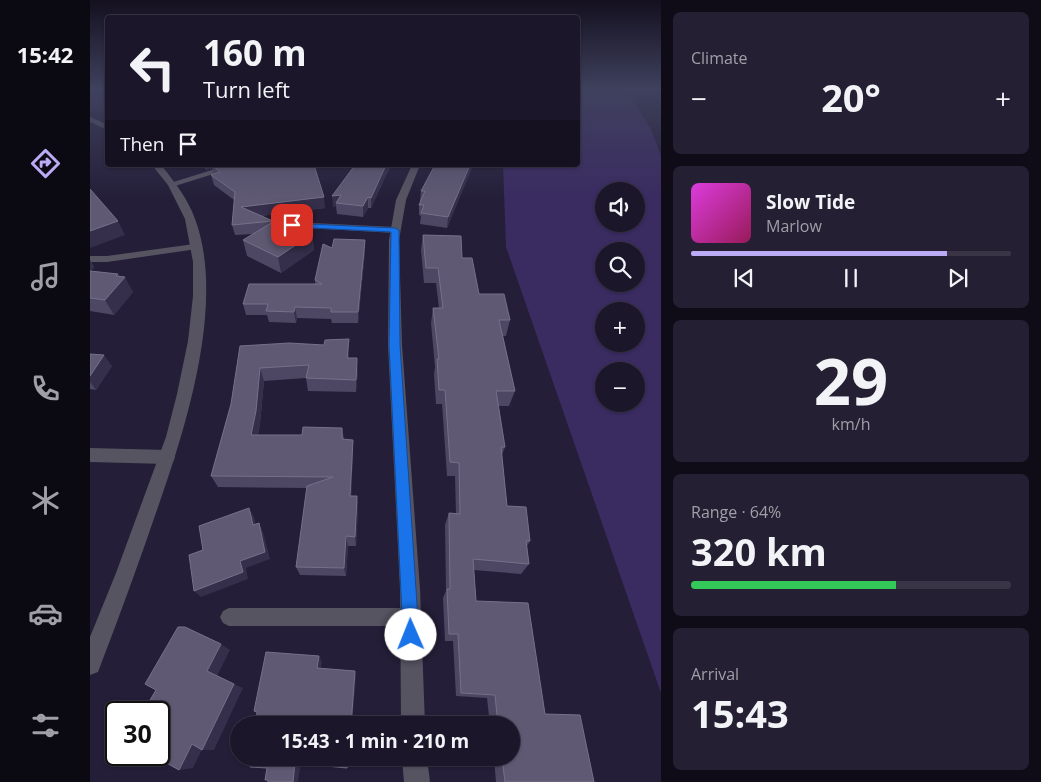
<!DOCTYPE html>
<html lang="en">
<head>
<meta charset="utf-8">
<style>
  body { margin:0; font-family:"Open Sans",sans-serif; background:#241f32; color:#f1f3f6; height:100vh; display:flex; flex-direction:column; font-size:19px; white-space:nowrap }
  * { box-sizing:border-box; margin:0 }
  p { font-size:16px; color:#a09fa8 }
  .icon { flex:none; width:28px; height:28px; fill:none; stroke:currentColor; stroke-width:2; stroke-linecap:round; stroke-linejoin:round }
  .map { position:relative; flex:1; overflow:hidden }
  .sheet { display:flex; flex-direction:column; gap:12px; padding:12px; background:#0f0c17; width:380px }
  .sheet>* { flex:none }
  .hud { position:absolute; left:15px; top:15px; width:475px; height:152px; border-radius:5px; box-shadow:0 1px 4px #0004,0 0 0 1px #393547; background:#1b162a; color:#f1f3f6; overflow:hidden }
  .buttons { position:absolute; left:505px; top:182px; display:grid; gap:10px }
  .buttons a { display:grid; place-items:center; width:50px; height:50px; border-radius:50%; background:#1b162a; box-shadow:0 1px 4px #0004,0 0 0 1px #393547; font-size:25px }
  .speed { position:absolute; left:15px; top:701px; display:flex; gap:10px; font-size:25px; font-weight:700; text-align:center }
  .speed>* { display:grid; place-content:center; width:65px; height:65px; border-radius:50%; background:#1b162a; box-shadow:0 1px 4px #0004,0 0 0 1px #393547; line-height:1 }
  .speed .limit { border:2px solid #111; border-radius:8px; background:#fff; color:#111 }
  .pin { position:absolute; display:grid; place-items:center; width:42px; height:42px; color:#fff; margin:-21px; border-radius:10px; box-shadow:0 2px 8px #0006 }
  .me { position:absolute; width:55px; margin:-28px; rotate:359deg; stroke-linejoin:round; filter:drop-shadow(0 0 4px #0008) }
  .turn { display:flex; align-items:center; gap:18px; height:105px; padding:0 15px; font-size:22px }
  .turn .icon { width:65px; height:65px; stroke-width:2.5 }
  .turn b { display:block; font-size:35px; line-height:42px }
  .then { display:flex; align-items:center; height:48px; padding:0 15px; background:#0003; gap:10px; font-size:19px }
  .big { font-size:38px; font-weight:700; line-height:1.1 }
  .sheet .widget { flex:1; display:flex; flex-direction:column; justify-content:center; gap:8px; min-width:0; padding:0 18px; border-radius:8px; background:#241f32 }
  .sheet .dial { align-items:center; gap:0 }
  .dial b { font-size:65px; line-height:1 }
  .song { display:flex; align-items:center; gap:15px }
  .cover { width:60px; height:60px; border-radius:8px; background:linear-gradient(135deg,hsl(300 70% 55%),hsl(330 70% 35%)) }
  .played { height:5px; border-radius:2px; background:linear-gradient(90deg,#bbaaf6 80%,#393547 80%) }
  .keys { display:flex; justify-content:space-around; direction:ltr }
  .heat { display:flex; justify-content:space-between; align-items:center; font-size:28px; direction:ltr }
  .charge { height:8px; border-radius:4px; background:linear-gradient(90deg,#34c759 64%,#393547 0) }
  .trip { position:absolute; left:140px; top:716px; width:290px; height:50px; border-radius:25px; background:#1b162a; box-shadow:0 1px 4px #0004,0 0 0 1px #393547; font-weight:700; line-height:50px; text-align:center }
  main { display:flex; flex:1; min-height:0 }
  .tabs { display:flex; flex-direction:column; width:90px; justify-content:space-around; align-items:center; background:#0b0911; color:#a09fa8 }
  .tabs .icon { width:35px; height:35px }
  .tabs .on { color:#bbaaf6 }
  .tabs b { font-size:22px; color:#f1f3f6 }
  .map>svg:first-child { display:block }
  .built { fill:#2e2647 }
  .green { fill:#3a2b61; fill-rule:evenodd }
  .lines { fill:none; stroke-linecap:round; stroke-linejoin:round }
  .service { fill:#575462; fill-rule:evenodd }
  .minor { fill:#575462; fill-rule:evenodd }
  .tertiary { fill:#575462; fill-rule:evenodd }
  .wall { fill:#4d4763 }
  .shaded-wall { fill:#352f4b }
  .building { fill:#5f5973; stroke:#767189 }
  .route { fill:#1a73e8; stroke:#114b97 }
</style>
</head>
<body>
<main>
<nav class="tabs">
<b>15:42</b>
<svg class="icon on" aria-label="directions" viewBox="0 0 24 24"><path d="M12 3l9 9-9 9-9-9zM9 14v-3h6M13 9l2 2-2 2"/></svg>
<svg class="icon" aria-label="music" viewBox="0 0 24 24"><path d="M9 18V5l10-2v13"/><circle cx="6" cy="18" r="3"/><circle cx="16" cy="16" r="3"/></svg>
<svg class="icon" aria-label="phone" viewBox="0 0 24 24"><path d="M5 4h4l2 5-3 2q2 4 5 5l2-3 5 2v4C11 20 4 13 5 4z"/></svg>
<svg class="icon" aria-label="climate" viewBox="0 0 24 24"><path d="M12 3v18M4 7l16 10M4 17L20 7"/></svg>
<svg class="icon" aria-label="car" viewBox="0 0 24 24"><path d="M5 17H2v-5l4-1 3-4h7l3 4 3 1v5h-3M9 17h6M6 11h13"/><circle cx="7" cy="17" r="2"/><circle cx="17" cy="17" r="2"/></svg>
<svg class="icon" aria-label="filters" viewBox="0 0 24 24"><path d="M4 7h16M4 17h16"/><circle cx="9" cy="7" r="2"/><circle cx="15" cy="17" r="2"/></svg>
</nav>
<div class="map">
<svg width="571" height="782" viewBox="0 0 571 782">
  <rect width="100%" height="100%" fill="#241e38"/>
  <path class="built" d="M0 90H17V114L0 107Z"/>
  <path class="green" d="M488 90H536L561 129 571 156V693L416 247 413 165H488ZM514 191H546V224H514ZM514 251H546V284H514ZM514 311H546V344H514ZM514 371H546V404H514Z"/>
  <g class="lines">
    <path class="service" d="M201 222 305 227 309 230 305 233 198 227 197 225Z
      M104 244 107 245V249L17 262H0V256H17Z
      M139 608H321L327 611 330 617 327 623 321 626H139L133 623 130 617 133 611Z"/>
    <path class="minor" d="M138 165H152L85 186 82 187 77 184Z
      M322 165H330L316 200 309 240 312 345 330 589 335 725H311L310 589 298 345 299 240 306 200Z
      M0 448 77 450 83 452 85 457 83 462 77 464 0 462Z
      M312 758H337L340 782H314Z"/>
    <path class="tertiary" d="M0 117 18 125V130L0 122Z
      M62 165H71C84 181 98 199 105 219 136 302 96 427 68 507 50 560 31 612 11 664L8 672 0 675V637L26 573 76 437 87 394 98 341 103 296V262L95 219 78 185Z"/>
  </g>
  <path class="wall" d="M111 165H233L225 168 235 208 171 216 183 221V222L222 234 224 250 191 273 157 256 153 240 164 234 145 235 142 225 144 200 124 185 121 175 124 174 122 168 117 170Z
    M265 165H302L297 173 281 208H278L273 217 247 214 246 206 243 207Z
    M383 165 357 228 330 224 331 216 329 215V205L331 201H330L331 191Z
    M333 235 372 258 389 294 420 320 416 336H413L425 391 419 406H408L415 447 412 455 417 506 440 541 437 546 439 564 431 574 384 570 386 601 455 714 504 782H383H406L404 758H421V725H400L397 698 366 696 363 641H355L353 598 356 591 355 525 359 513H366L365 476H357L352 404H346L344 374 345 367 341 323 343 308H349L346 283H334L331 250Z
    M275 240V251L268 323H242L241 319 207 318 206 323 179 322 177 315H156L153 304 225 284V280L242 248Z
    M0 260 4 267 1 271 28 274 43 292 24 315 0 311Z
    M150 346 259 352V358L268 371 266 392 218 391 216 378 174 381 170 424 168 435H212L252 428 254 439 263 451 261 496H267L268 507 266 546H258L256 576 210 575 206 567 217 488 128 487 121 476 141 404Z
    M0 354 22 366 6 390 0 389Z"/>
  <path class="shaded-wall" d="M116 165H132H122V168L117 170Z
    M222 165H233L223 169Z
    M296 165H302L297 173 281 208V198Z
    M380 165H383L357 228 358 217Z
    M251 195 246 203V206L243 207 242 196Z
    M234 197 235 208 154 218 151 207Z
    M278 197V208L273 217V206Z
    M28 221 35 235 0 248V231Z
    M222 234 224 250 191 273 188 257Z
    M275 240V251L268 323V312Z
    M0 260 4 267 0 273Z
    M28 274 32 281 35 277 43 292 24 315 15 300 26 276Z
    M205 307 207 318 206 323 204 312Z
    M259 339V352L258 371 257 358Z
    M14 355 22 366 6 390 0 382V376Z
    M267 358 268 371 266 392V380Z
    M170 368 174 381 170 424 165 447 161 435Z
    M263 440V451L261 507 260 496Z
    M267 496 268 507 266 546 265 537Z
    M159 508 164 517 168 533 163 525Z
    M169 523 173 532 180 559 156 568 158 579 111 597 104 591 150 561Z
    M256 536 258 546 256 576 254 568Z
    M131 644 140 650 127 676 117 671Z
    M229 656 232 662 230 673 227 668Z
    M265 671 266 676 262 725H261Z
    M144 684 153 688 124 750H112Z
    M102 744 114 745 103 768 89 770Z
    M258 758H260L259 767 257 768Z
    M211 762 208 782H203L205 763Z"/>
  <path class="building" d="M122 165H224L234 197 151 207 183 221 142 225 145 192 121 175 130 172Z
    M265 165H296L281 198 278 197 273 206 246 203 251 195 242 196Z
    M345 165H380L358 217 331 213 334 205H329L335 191H331Z
    M0 189 28 221 0 231Z
    M188 219 222 234 188 257 153 240Z
    M333 235 371 236 372 258H382L389 294H414L420 320H409L425 391H406L415 447H411L417 506 436 507 440 541H436L439 564 383 559 386 601 438 603 455 714 490 715 504 782H415L412 758H421V725H408L405 695 371 693 368 634H359L357 589H360L359 513 370 514 369 463 360 462 355 390H349L347 359H349L343 308H353L348 268H336Z
    M244 239 275 240 268 312H241V308L205 307 204 312 176 311 178 304H153L159 284H232L225 280 233 244 242 248Z
    M0 271 28 274 26 276 35 277 15 300 0 298Z
    M259 339 257 358H267L266 380 216 378 219 365 170 368 166 411 161 435H212L213 427 252 428V439L263 440 260 496H267L265 537 256 536 254 568 206 567 217 486 243 477 121 476 141 404 150 346 199 343 234 345 235 340Z
    M0 354 14 355 0 376Z
    M159 508 163 525 169 523 175 552 150 561 153 572 104 591 99 555 113 550 109 526Z
    M88 627H95L131 644 117 671 144 684 112 750 102 744 89 770 62 755H69V712H53L66 690 55 684Z
    M176 652 229 656 227 668 265 671 261 725H166L167 712 164 711Z
    M162 758H258L257 768 205 763 203 782H178V780H175L177 768 160 767Z"/>
  <linearGradient id="sky" x2="0" y2="1"><stop stop-color="#14101f"/><stop offset="0.45" stop-color="#3f415e"/><stop offset="1" stop-color="#3f415e" stop-opacity="0"/></linearGradient>
  <rect width="571" height="199" fill="url(#sky)"/>
  <path class="route" d="M199 223 305 228 309 230 310 345 329 635 327 641 321 643 315 641 313 635 299 345 301 232 202 227H199Z"/>
</svg>
<div class="buttons">
<a><svg class="icon" aria-label="sound" viewBox="0 0 24 24"><path d="M4 9h4l5-4v14l-5-4H4zM17 9q2 3 0 6"/></svg></a>
<a><svg class="icon" aria-label="search" viewBox="0 0 24 24"><circle cx="10" cy="10" r="6"/><path d="M15 15l6 6"/></svg></a>
<a>+</a>
<a>−</a>
</div>
<div class="speed"><div class="limit">30</div></div>
<div class="pin" style="left:202px;top:225px;background:#d93025"><svg class="icon" aria-label="arrive" viewBox="0 0 24 24"><path d="M6 21V4h12l-3 4 3 4H6"/></svg></div>
<svg class="me" style="left:321px;top:635px" viewBox="-20 -20 40 40"><circle r="19" fill="#fff"/><path d="M0-13L10 11 0 6-10 11z" fill="#1a73e8"/></svg>
<div class="trip">15:43 · 1 min · 210 m</div>
<div class="hud">
<div class="turn"><svg class="icon" aria-label="left" viewBox="0 0 24 24"><path d="M17 20v-9H6M10 6l-5 5 5 5"/></svg><div><b>160 m</b>Turn left</div></div>
<div class="then">Then<svg class="icon" aria-label="arrive" viewBox="0 0 24 24"><path d="M6 21V4h12l-3 4 3 4H6"/></svg></div>
</div>
</div>
<section class="sheet">
<div class="widget"><p>Climate</p>
<div class="heat"><a>−</a><b class="big">20°</b><a>+</a></div>
</div>
<div class="widget">
<div class="song"><i class="cover"></i><div><b>Slow Tide</b><p>Marlow</p></div></div>
<div class="played"></div>
<div class="keys"><svg class="icon" aria-label="previous" viewBox="0 0 24 24"><path d="M18 5L8 12l10 7zM5 5v14"/></svg><svg class="icon" aria-label="pause" viewBox="0 0 24 24"><path d="M8 5v14M16 5v14"/></svg><svg class="icon" aria-label="next" viewBox="0 0 24 24"><path d="M6 5l10 7-10 7zM19 5v14"/></svg></div>
</div>
<div class="widget dial"><b>29</b><p>km/h</p></div>
<div class="widget"><p>Range · 64%</p><b class="big">320 km</b><div class="charge"></div></div>
<div class="widget"><p>Arrival</p><b class="big">15:43</b></div>
</section>
</main>
</body>
</html>
